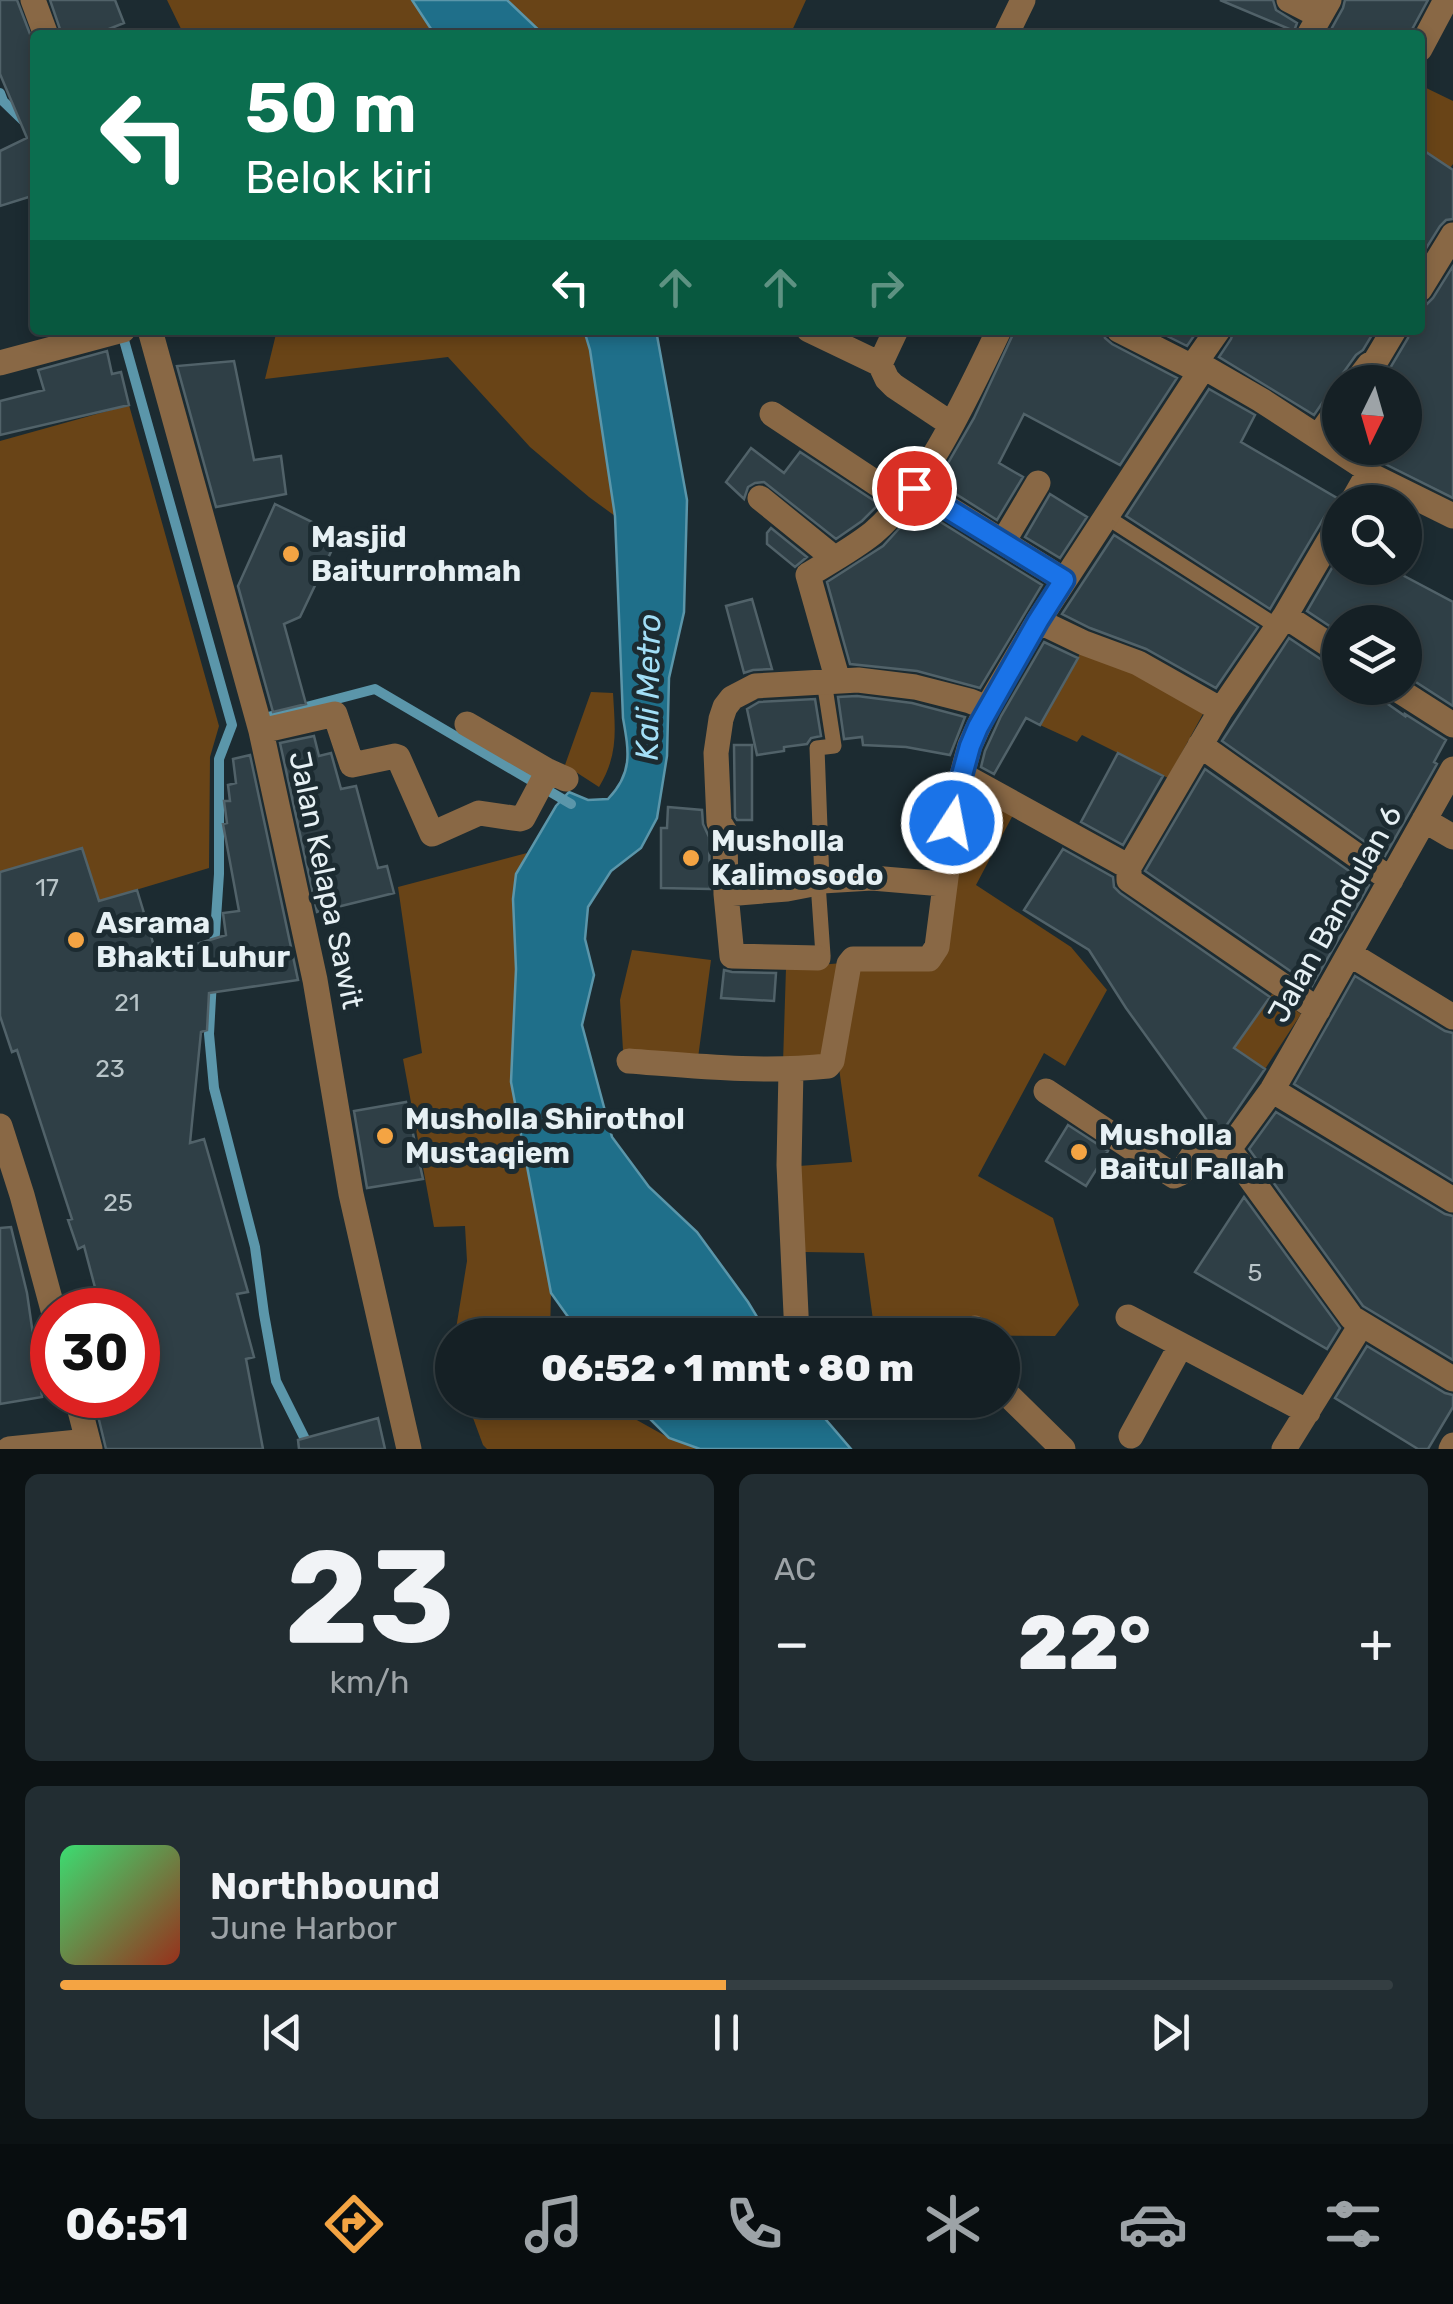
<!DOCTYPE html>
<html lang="id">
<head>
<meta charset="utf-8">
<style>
  body { margin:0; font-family:Rubik,sans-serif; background:#222d32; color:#f1f3f6; height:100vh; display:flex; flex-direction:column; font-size:38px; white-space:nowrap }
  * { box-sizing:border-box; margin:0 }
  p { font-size:32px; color:#9da3a7 }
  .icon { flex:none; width:55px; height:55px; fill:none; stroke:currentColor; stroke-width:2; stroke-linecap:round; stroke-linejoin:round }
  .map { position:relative; height:1449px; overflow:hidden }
  .sheet { display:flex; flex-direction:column; gap:25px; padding:25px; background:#0c1214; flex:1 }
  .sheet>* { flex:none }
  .hud { position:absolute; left:30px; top:30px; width:1395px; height:305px; border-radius:10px; box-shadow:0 5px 15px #0003,0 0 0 2px #343e42; background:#0b6e4f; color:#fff; overflow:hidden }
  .needle { width:65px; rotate:185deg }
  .controls { position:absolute; left:1322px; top:365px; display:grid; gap:20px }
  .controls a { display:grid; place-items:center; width:100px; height:100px; border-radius:50%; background:#152025; box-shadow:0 5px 15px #0003,0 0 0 2px #343e42; font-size:50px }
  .speed { position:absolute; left:30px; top:1288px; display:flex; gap:20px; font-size:50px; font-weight:700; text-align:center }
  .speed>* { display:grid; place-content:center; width:130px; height:130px; border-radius:50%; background:#152025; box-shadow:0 5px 15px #0003,0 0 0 2px #343e42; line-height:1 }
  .speed .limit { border:15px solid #d22; background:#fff; color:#111 }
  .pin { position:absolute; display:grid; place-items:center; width:85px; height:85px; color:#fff; margin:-42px; border:5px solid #fff; border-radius:50%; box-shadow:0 2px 10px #0007 }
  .me { position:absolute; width:110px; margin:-55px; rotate:11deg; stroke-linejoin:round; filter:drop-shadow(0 0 8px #0008) }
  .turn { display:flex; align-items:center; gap:35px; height:210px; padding:0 50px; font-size:45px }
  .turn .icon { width:130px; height:130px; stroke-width:2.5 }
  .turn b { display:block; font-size:70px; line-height:85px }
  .lanes { display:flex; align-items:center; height:95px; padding:0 50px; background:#0003; justify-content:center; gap:50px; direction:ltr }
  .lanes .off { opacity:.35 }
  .big { font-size:75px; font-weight:800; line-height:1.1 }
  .sheet .widget { flex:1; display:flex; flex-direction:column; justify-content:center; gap:15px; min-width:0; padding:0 35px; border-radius:15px; background:#222d32 }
  .sheet .dial { align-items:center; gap:0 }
  .dial b { font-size:130px; line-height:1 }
  .song { display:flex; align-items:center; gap:30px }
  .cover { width:120px; height:120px; border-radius:15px; background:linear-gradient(135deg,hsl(140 70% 55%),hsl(10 70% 35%)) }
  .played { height:10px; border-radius:5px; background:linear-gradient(90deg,#f4a443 50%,#343e42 50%) }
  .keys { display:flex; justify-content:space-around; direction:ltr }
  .heat { display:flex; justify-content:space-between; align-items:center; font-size:55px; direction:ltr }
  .sheet .tiles { flex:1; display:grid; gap:25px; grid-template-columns:1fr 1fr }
  .widget:last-child { grid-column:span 2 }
  .trip { position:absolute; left:435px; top:1318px; width:585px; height:100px; border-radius:50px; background:#152025; box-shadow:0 5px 15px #0003,0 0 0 2px #343e42; font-weight:800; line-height:100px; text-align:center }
  .menu { display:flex; height:160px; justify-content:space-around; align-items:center; background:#080d0f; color:#9da3a7 }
  .menu .icon { width:70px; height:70px }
  .menu .current { color:#f4a443 }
  .menu b { font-size:45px; color:#f1f3f6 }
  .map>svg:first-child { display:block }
  .green { fill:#694417 }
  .water { fill:#1f6f8a; stroke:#5b96aa; stroke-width:2.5 }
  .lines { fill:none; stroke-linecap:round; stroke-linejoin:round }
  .stream { stroke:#5b96aa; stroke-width:10 }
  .building { fill:#2f3f46; stroke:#516269; stroke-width:2.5 }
  .lane { stroke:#896845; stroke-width:15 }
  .street { stroke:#896845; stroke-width:25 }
  .route-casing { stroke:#114b97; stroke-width:25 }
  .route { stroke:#1a73e8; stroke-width:18 }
  .poi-dot { fill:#f4a443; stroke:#1c2b31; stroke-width:4 }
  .labels { text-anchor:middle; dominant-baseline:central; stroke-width:10; stroke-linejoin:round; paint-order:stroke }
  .number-label { font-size:25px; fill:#b8c4c8 }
  .poi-label { font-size:30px; font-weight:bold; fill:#e6f0f4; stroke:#1c2b31; text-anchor:start }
  .street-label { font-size:30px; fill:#e6f0f4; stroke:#1c2b31 }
  .water-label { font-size:32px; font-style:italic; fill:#a2def6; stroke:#1c2b31 }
</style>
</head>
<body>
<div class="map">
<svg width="1453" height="1449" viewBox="0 0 1453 1449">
  <rect width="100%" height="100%" fill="#1c2b31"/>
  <path class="green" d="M167 0H412L435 35H184Z
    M507 0H806L790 35H544Z
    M1420 85 1453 101V164L1450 168 1420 148Z
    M277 330H584L590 350 615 516 589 497 530 447 448 357 265 379Z
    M129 405 219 726 210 757 209 868 99 901 82 848 0 872V441Z
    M1081 652 1120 664 1205 710 1168 778 1082 735 1077 742 1040 725Z
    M591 692 613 693C615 729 619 754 599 787L565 765Z
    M966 786 1014 813 976 885 1071 947 1107 990 1065 1066 1044 1053 978 1176 1053 1218 1079 1305 1055 1336 875 1335 864 1253 804 1252 799 1166 852 1162 839 1068 855 971 934 966Z
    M527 853 516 874 513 899 516 969 511 1082 551 1293 550 1335H455L467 1261 465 1226 434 1227 403 1059 422 1053 398 887Z
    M632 950 711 960 698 1058 623 1050 620 1000Z
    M842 963 826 1056 783 1063 786 968Z
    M1272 994 1301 1014 1265 1069 1215 1035 1252 1022Z
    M473 1400H601L669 1438 700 1449H487L483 1445 469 1407Z"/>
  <path class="water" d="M412 0H507L544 35H435Z
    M584 330H656L687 500 684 612 669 678 667 756 657 818 641 848 611 871 588 907 585 939 594 975 582 1025 612 1137 649 1187 697 1232 748 1302 768 1335H581L551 1293 511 1082 516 969 513 899 516 874 556 806 569 792 588 800 608 799C633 773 629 752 623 718L615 516 590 350Z
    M631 1400H809L851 1449H700L669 1438Z"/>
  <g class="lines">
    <path class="stream" d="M0 93 3 101 35 132
      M122 333 232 725 219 759V874L214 948
      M268 717 375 689 571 804
      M212 980 209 1034 214 1088 255 1247 264 1314 276 1381 310 1449"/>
  </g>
  <path class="building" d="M0 0H17L35 47V195L0 206V151L27 138 0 74Z
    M50 0H115L124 23 94 35H62Z
    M1220 0H1273L1276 10 1297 23 1294 31Z
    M1345 0H1428L1409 35H1328L1343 8Z
    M1420 148 1453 170V219L1446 220 1440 226 1420 258Z
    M1453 266V498L1379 461 1363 448H1405V382H1376L1389 370 1408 338 1410 330H1420V305L1427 304 1433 298Z
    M1015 330H1103L1105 338 1112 344 1177 378 1120 465 1024 414 999 463 1023 477 997 520 937 482 974 418Z
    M1155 330H1198L1187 346Z
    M1234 330H1375L1363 350 1356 355 1343 373 1340 390 1327 396 1314 415 1219 357 1231 339Z
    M107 351 112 374 121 372 129 405 0 435V401L44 390 38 370Z
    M234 361 254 460 281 456 286 494 216 507 177 366Z
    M1209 389 1255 415 1241 442 1337 498V506L1326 514 1270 609 1126 516Z
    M751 448 784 473 800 452 879 504 862 521 836 539 764 482 755 483 748 487 744 499 726 482Z
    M1050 494 1087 517 1060 558 1025 537Z
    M275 504 339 535 300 617 284 624 306 704 273 712 238 586Z
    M918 508 1042 585 980 688 917 671 850 664 827 582 883 546Z
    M771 528 807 557 795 567 767 544V533Z
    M1114 535 1258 627 1216 688 1146 649 1090 628 1062 614Z
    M1340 554V568H1389L1453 602V706L1405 675V622H1340V633L1307 611Z
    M752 599 772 669 753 670 744 673 726 606Z
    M1289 638 1331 666 1340 668V688H1365L1405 716V714L1446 740 1434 762 1437 764 1385 856 1222 741Z
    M1044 642 1078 658 1040 725 1026 718 994 774 981 767 985 751 1001 716Z
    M857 696 912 703 965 717 950 755 906 747 863 745 862 737 844 739 838 697Z
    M815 699 821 736 811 738 807 744 784 747V751L757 755 747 709 759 702Z
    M314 736 319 756 331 753 341 789 356 786 378 868 387 866 394 893 317 912 280 743Z
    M734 745H752V820H737L735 817Z
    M1118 753 1163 776 1123 845 1081 822Z
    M250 755 298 980 209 993 207 1030 201 1032 190 1143 204 1139 248 1292 237 1294 254 1357 246 1359 263 1449H106L93 1395H138V1310H101L84 1246 78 1249 68 1220 72 1219 17 1050 12 1052 0 1016V872L82 848 99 901 137 890 157 956 226 935 223 913 239 911 223 824 227 823 224 801H230L228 785 236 783 233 759Z
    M1205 769 1369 885 1312 986 1145 871Z
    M668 807 702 810 703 824 709 837 710 889 661 888V828H667Z
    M1063 849 1113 877 1114 887 1120 893 1270 997 1234 1048 1265 1069 1224 1129 1209 1123 1126 1008 1089 950 1024 910Z
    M724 970 732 972 776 973 774 1001 721 998Z
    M1355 976 1445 1031 1453 1033V1181L1294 1084Z
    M406 1102 423 1179 367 1188 354 1111Z
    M1276 1112 1445 1214 1453 1216V1360L1363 1306 1249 1149Z
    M1068 1125 1108 1151 1086 1186 1046 1161Z
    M1244 1197 1340 1328 1327 1349 1195 1272Z
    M11 1227 27 1293 42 1397 0 1404V1228Z
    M1367 1346 1445 1393 1453 1395V1407L1428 1449H1418L1335 1398Z
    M378 1418 385 1449H299L298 1440Z"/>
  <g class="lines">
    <path class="lane" d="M1105 516 1278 627
      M822 881 817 748 834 746 824 681
      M818 883 823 955 818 958"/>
    <path class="street" d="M33 0 46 35
      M1289 0 1320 16
      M1006 35 1023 0
      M1309 35 1329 0
      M1420 49 1446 0
      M1420 289 1453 235
      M150 330 261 731 315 980 351 1194 409 1449
      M809 330 880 364 887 379 894 386 951 424
      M1119 330 1192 367 1209 370 1261 400 1362 466 1368 474 1453 516
      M0 363 123 330
      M880 364 896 330
      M1192 367 1218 330
      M1356 382 1369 365 1375 362 1394 330
      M772 414 903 501
      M1318 437 1340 406
      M914 487 1064 580
      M760 498 834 558
      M1352 502 1368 474
      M1003 542 1038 483
      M1285 616 1340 652
      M1038 621 1084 643 1138 663 1221 710
      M838 681 808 575C829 562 853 549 873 533 925 489 969 392 999 330
      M1395 688 1453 725
      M467 724 548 771 566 779
      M261 731 335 714 352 765 395 756 398 757 432 834 479 813 520 819 523 818 548 771
      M1200 745 1391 880
      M962 775 1129 867
      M1424 820 1453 837
      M822 881 872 878 943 884
      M726 894 787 889 818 883
      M1350 954 1453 1017
      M818 958 732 956 726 894 725 832 719 822 716 753 721 719 725 707 732 698 755 686 858 680 915 687 970 701 987 708
      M1318 1010 1129 880V867L1221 710 1285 616 1340 522
      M629 1061C696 1066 761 1073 828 1066L832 1061 849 964 853 959H929L937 947 957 793 970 745 987 708 1038 621 1203 368
      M791 1070 789 1165 797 1335
      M1272 1090 1453 1200
      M1046 1091 1174 1176 1181 1173 1204 1138 1229 1149 1352 1318 1453 1379
      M0 1126 22 1195 53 1310
      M1229 1149 1272 1090 1295 1050 1453 769
      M1128 1317 1308 1412
      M975 1328 978 1335
      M1002 1383 1008 1395 1063 1449
      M76 1395 90 1449
      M1131 1436 1181 1345
      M9 1449 88 1441
      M1284 1449 1361 1325
      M1451 1449 1453 1445"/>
  </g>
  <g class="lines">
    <defs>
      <path id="route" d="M914 488 1064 580 1038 621 978 727 970 746 962 775 952 823"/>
    </defs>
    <use href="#route" class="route-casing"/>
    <use href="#route" class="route"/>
  </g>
  <g class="poi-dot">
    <circle cx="291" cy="554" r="10"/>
    <circle cx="691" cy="858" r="10"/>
    <circle cx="76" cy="940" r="10"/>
    <circle cx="385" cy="1136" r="10"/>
    <circle cx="1079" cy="1152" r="10"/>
  </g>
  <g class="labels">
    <g class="number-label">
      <text x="47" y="887">17</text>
      <text x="127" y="1002">21</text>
      <text x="110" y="1068">23</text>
      <text x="118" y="1202">25</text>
      <text x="1255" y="1272">5</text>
    </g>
    <g class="poi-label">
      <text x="311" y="537">Masjid<tspan x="311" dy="34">Baiturrohmah</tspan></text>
      <text x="711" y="841">Musholla<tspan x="711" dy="34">Kalimosodo</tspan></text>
      <text x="96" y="923">Asrama<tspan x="96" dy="34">Bhakti Luhur</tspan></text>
      <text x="405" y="1119">Musholla Shirothol<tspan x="405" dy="34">Mustaqiem</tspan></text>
      <text x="1099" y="1135">Musholla<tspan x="1099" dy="34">Baitul Fallah</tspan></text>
    </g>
    <g class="street-label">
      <text transform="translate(326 880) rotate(78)">Jalan Kelapa Sawit</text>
      <text transform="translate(1335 914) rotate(-61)">Jalan Bandulan 6</text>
    </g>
    <g class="water-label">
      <text transform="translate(648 687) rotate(-89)">Kali Metro</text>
    </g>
  </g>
</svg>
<div class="controls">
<a><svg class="needle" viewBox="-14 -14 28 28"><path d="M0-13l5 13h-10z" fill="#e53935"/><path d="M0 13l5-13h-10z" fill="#9da3a7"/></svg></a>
<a><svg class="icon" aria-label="search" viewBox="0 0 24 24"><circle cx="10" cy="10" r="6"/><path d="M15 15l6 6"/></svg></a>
<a><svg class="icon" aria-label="layers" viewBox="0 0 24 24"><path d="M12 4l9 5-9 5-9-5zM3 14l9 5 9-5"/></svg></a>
</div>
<div class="speed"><div class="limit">30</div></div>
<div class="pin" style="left:914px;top:488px;background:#d93025"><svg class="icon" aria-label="arrive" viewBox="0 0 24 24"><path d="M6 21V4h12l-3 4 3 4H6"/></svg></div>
<svg class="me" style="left:952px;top:823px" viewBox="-20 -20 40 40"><circle r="17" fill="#1a73e8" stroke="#fff" stroke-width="3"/><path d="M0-11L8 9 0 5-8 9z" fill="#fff"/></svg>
<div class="trip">06:52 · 1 mnt · 80 m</div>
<div class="hud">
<div class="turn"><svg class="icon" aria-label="left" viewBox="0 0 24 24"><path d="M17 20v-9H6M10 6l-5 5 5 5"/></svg><div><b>50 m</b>Belok kiri</div></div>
<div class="lanes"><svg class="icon" aria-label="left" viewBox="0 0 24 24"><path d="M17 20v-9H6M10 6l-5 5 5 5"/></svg><svg class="icon off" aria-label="ahead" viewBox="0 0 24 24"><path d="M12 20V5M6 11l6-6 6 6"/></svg><svg class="icon off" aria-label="ahead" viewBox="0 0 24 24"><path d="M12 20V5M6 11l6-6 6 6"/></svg><svg class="icon off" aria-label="right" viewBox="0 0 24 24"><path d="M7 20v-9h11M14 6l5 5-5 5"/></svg></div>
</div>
</div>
<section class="sheet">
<div class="tiles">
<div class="widget dial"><b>23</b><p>km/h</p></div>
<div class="widget"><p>AC</p>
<div class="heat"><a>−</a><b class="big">22°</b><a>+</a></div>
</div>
<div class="widget">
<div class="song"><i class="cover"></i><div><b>Northbound</b><p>June Harbor</p></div></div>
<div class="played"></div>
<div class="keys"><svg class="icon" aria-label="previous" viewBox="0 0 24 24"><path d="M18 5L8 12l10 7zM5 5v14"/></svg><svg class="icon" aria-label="pause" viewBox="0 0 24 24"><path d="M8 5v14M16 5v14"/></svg><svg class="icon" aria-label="next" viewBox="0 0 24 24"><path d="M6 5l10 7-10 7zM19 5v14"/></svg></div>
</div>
</div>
</section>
<nav class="menu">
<b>06:51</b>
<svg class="icon current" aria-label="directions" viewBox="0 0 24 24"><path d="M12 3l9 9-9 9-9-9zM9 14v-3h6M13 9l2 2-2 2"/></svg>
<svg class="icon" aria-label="music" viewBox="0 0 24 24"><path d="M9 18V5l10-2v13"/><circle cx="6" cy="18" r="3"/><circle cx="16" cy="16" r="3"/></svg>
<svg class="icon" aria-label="phone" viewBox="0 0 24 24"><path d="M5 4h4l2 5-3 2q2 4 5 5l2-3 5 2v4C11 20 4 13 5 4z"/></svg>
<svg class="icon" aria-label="climate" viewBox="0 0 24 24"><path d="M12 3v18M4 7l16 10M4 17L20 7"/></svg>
<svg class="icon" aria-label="car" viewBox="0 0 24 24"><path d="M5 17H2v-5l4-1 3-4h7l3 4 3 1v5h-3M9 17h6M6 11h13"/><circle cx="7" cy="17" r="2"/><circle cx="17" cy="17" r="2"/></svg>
<svg class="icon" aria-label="filters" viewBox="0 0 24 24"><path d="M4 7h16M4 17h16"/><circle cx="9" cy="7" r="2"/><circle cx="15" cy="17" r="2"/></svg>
</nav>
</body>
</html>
